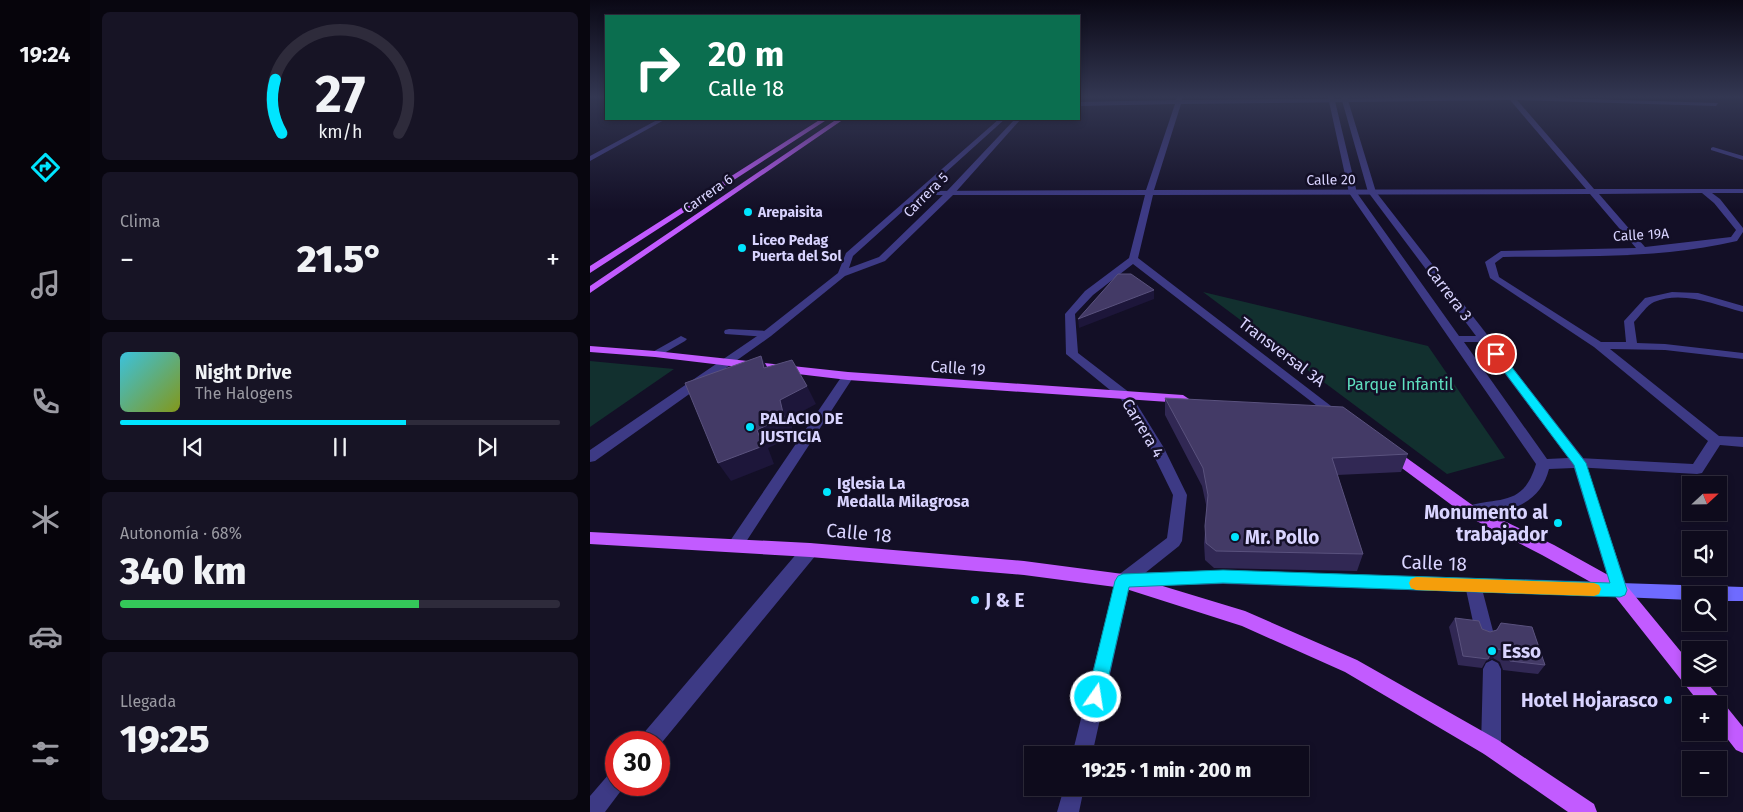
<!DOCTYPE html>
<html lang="es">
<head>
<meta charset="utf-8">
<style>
  body { margin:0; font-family:"Fira Sans",sans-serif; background:#171425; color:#f1f3f6; height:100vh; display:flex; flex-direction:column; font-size:19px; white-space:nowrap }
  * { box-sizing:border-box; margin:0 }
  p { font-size:16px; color:#9b9ba3 }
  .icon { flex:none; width:28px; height:28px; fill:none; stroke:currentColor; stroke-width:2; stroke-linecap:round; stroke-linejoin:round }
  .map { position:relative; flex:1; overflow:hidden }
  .sheet { display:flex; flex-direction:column; gap:12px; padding:12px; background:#08060f; width:500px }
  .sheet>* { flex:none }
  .top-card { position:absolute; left:15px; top:15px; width:475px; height:105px; border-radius:0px; box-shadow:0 2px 8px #0003,0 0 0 1px #2e2b3b; background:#0b6e4f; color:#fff; overflow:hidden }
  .needle { width:32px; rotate:68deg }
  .controls { position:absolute; left:1092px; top:476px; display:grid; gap:10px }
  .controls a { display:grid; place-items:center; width:45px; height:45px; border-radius:0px; background:#0e0b1c; box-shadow:0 2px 8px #0003,0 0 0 1px #2e2b3b; font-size:25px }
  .speed { position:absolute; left:15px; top:731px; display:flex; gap:10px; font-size:25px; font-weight:700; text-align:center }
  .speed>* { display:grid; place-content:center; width:65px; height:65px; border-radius:50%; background:#0e0b1c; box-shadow:0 2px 8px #0003,0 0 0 1px #2e2b3b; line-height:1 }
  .speed .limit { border:8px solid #d22; background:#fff; color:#111 }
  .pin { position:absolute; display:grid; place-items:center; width:42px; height:42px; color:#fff; margin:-21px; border:2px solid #fff; border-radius:50%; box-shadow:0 1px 5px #0007 }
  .me { position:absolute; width:55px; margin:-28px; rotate:13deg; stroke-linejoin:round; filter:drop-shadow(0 0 4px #0008) }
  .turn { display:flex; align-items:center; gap:18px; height:105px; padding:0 20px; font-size:22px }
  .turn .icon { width:65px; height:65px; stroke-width:2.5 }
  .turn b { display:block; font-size:35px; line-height:42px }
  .big { font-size:38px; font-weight:800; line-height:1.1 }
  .sheet .tile { flex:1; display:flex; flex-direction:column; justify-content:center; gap:8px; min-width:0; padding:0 18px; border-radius:8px; background:#171425 }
  .sheet .dial { align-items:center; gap:0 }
  .dial svg { height:130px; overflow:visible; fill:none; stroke:#2e2b3b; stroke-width:7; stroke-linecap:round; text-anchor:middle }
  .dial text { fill:#f1f3f6; stroke:none }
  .song { display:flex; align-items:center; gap:15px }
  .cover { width:60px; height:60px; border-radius:8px; background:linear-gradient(135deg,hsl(190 70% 55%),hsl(70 70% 35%)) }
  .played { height:5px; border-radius:2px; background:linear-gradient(90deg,#00e5ff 65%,#2e2b3b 65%) }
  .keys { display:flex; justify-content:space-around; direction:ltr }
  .heat { display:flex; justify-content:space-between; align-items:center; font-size:28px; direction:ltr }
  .charge { height:8px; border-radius:4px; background:linear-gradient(90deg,#34c759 68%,#2e2b3b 0) }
  .trip { position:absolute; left:434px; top:746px; width:285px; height:50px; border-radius:0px; background:#0e0b1c; box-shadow:0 2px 8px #0003,0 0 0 1px #2e2b3b; font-weight:800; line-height:50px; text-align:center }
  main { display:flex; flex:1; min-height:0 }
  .dock { display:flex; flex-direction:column; width:90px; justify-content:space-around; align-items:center; background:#06040b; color:#9b9ba3 }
  .dock .icon { width:35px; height:35px }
  .dock .current { color:#00e5ff }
  .dock b { font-size:22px; color:#f1f3f6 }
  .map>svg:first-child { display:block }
  .green { fill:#12302f }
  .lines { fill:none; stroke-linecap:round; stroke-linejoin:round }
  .service { fill:#3d3a85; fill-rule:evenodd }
  .minor { fill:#3d3a85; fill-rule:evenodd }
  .tertiary { fill:#3d3a85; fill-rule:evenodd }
  .secondary { fill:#6f6bff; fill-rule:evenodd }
  .primary { fill:#c25bff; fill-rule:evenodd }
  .wall { fill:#312854 }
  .shaded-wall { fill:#1d163a }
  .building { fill:#433a66; stroke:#5a527e }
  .route { fill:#00e5ff; stroke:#0095a6 }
  .slow { fill:#f59e0b }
  .poi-dot { fill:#00e5ff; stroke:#130f26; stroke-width:2 }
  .labels { text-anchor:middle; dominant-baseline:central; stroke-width:5; stroke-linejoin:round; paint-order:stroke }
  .far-street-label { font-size:14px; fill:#d9d4ff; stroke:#130f26 }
  .far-poi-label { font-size:14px; font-weight:bold; fill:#d9d4ff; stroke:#130f26; text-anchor:start }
  .street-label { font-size:16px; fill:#d9d4ff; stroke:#130f26 }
  .park-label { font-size:16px; fill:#5fe0c0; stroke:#130f26 }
  .poi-label { font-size:16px; font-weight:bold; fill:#d9d4ff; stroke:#130f26; text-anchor:start }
  .near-poi-label { font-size:19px; font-weight:bold; fill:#d9d4ff; stroke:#130f26; text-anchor:start }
  .near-street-label { font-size:19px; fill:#d9d4ff; stroke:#130f26 }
</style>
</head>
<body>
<main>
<nav class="dock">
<b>19:24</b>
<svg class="icon current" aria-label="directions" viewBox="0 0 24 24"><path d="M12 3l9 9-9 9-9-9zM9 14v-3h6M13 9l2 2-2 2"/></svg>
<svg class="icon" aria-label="music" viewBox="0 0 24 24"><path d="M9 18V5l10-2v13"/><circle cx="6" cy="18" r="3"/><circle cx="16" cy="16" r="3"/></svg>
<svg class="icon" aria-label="phone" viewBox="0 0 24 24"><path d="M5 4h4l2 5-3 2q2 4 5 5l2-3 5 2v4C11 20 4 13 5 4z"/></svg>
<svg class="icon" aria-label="climate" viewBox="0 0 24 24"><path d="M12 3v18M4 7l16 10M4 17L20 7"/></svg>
<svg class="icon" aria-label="car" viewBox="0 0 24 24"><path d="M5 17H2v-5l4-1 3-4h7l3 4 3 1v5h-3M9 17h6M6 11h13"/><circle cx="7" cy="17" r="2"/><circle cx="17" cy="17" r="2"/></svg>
<svg class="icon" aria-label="filters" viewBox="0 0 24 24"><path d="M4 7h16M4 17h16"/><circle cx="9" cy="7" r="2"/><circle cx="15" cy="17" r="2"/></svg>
</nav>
<section class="sheet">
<div class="tile dial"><svg viewBox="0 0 100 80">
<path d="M14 69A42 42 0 1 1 86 69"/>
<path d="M14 69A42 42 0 0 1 10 36" stroke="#00e5ff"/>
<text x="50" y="56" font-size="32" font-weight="700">27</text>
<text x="50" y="72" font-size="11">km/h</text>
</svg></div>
<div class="tile"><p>Clima</p>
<div class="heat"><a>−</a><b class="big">21.5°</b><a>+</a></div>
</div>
<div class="tile">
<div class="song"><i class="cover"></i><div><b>Night Drive</b><p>The Halogens</p></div></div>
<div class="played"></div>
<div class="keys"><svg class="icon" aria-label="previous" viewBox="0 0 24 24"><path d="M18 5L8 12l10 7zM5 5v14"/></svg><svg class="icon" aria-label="pause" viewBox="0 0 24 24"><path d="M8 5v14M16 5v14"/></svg><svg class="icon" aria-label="next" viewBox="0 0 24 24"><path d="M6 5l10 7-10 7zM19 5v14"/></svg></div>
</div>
<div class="tile"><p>Autonomía · 68%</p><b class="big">340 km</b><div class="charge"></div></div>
<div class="tile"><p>Llegada</p><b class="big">19:25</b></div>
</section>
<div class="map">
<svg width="1153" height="812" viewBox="0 0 1153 812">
  <rect width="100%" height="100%" fill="#130f26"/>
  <path class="green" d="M613 292 838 346 915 458 857 474Z
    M0 361 84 369 0 427Z"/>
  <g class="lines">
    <path class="service" d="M139 329 177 331 182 334 177 337 135 334 134 332 135 330Z
      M91 336 97 339 95 341 69 356 65 357 59 354Z
      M883 578 889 580 891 585 903 631 900 637 894 639 888 637 885 631 875 585 877 580Z
      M902 660 908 663 911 669V747L908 754 901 757 894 754 891 747 893 669 896 663Z"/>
    <path class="minor" d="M587 97H593L592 100 935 97 1128 103 1126 106 927 100 1004 189H1153V193H1122L1130 199 1153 228V232L1147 241C1071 259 990 256 913 257L905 263 909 277 1011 342H1036L1034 321 1055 298 1082 292 1108 293 1153 306V312C1125 305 1093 290 1064 302 1057 305 1050 316 1044 322L1047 343 1075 344 1153 353V359L1075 350 1020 349 1129 436 1153 437V447L1130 445 1112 473 1107 474 984 467 982 463 984 459 989 458 1103 464 1118 441 1004 347 900 278 895 262 911 251 1046 248 1000 194 563 195 548 258 741 406 735 410 731 409 543 264 503 295 485 314 488 353 540 393 574 448 597 495 592 541 589 546 540 585 502 755H482L525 581 527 576 577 538 583 495 560 448 531 399 476 354 475 314 495 291 539 258 555 195H329L325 193 329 191 556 190 585 104 489 106V102L586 100ZM920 100 996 189 564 190 591 104ZM1112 193 1124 203 1146 230 1141 237 1055 247 1009 194Z
      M69 119H76L0 161V156Z
      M1123 147 1153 156V160L1121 150V148Z
      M258 372 264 376 150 551 145 552 140 551 137 546 140 541 254 373Z
      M220 543 226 545 228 550 226 555 69 746V742H49L52 735 214 545Z
      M26 771V785H35L33 788 15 812H0V796L19 774Z
      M474 788H494L489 812H467Z"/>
    <path class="tertiary" d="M738 97H744L767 193 869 336H886L778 192 751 97H757L786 192 994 459 1038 590 1036 595 1030 597 633 584 537 587 531 585 529 580 531 575 537 573 633 570 1019 582 984 468 959 469C952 498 929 509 902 514 893 515 883 518 875 515L873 511 875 507C909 496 933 508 946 464L759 193ZM874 342H891L978 458 957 459Z
      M409 119H415L263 256 259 268 289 257 357 191 425 119H431L363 195 295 261 255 276 181 336 5 461 0 462V450L173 332 248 273 256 253Z"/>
    <path class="secondary" d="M1030 583 1153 587V601H1129V595H1101V600L1030 597 1024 595 1022 590 1024 585Z"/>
    <path class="primary" d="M231 119H238L0 273V266Z
      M247 119H254L0 293V286Z
      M0 346 65 351 258 372 593 395 599 399 593 403 258 380 65 357 0 352Z
      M802 449 807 451 885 507 964 545 1036 585 1101 664V678H1113L1130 698 1132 705 1136 706 1153 727V753L1146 750 1129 728V705H1111L1024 595 952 555 875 515 797 457 795 454 797 451Z
      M0 532 220 543 434 561 533 574 655 611 767 660 908 740 1004 804 1007 812H978L894 754 755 672 652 626 533 588 434 575 220 557 0 544Z"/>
  </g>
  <path class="wall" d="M608 97H735L608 98Z
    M575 398 818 454 811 472 747 475 773 554 767 571 624 568 615 560 614 543 617 509 612 486 575 415Z
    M865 618 900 632 906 630 911 623 955 665 948 674 913 670 910 662 903 658 896 661 892 668 868 665 859 627Z"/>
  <path class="shaded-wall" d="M564 290V299L489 328 488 319Z
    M171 356 181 374 174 368Z
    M217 386 226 404 200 418 204 436 178 448 184 464 141 481 128 463 167 430 190 400Z
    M909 649 903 658 896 661 902 652Z"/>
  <path class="building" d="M528 274H541L564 290 488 319Z
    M171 356 174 368 202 360 217 386 190 400 194 417 167 430 173 446 128 463 95 383Z
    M575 398 753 407 818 454 742 458 773 554 626 551 616 543 615 526 618 495 613 468Z
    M865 618 889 621 892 629 900 632 907 630 911 623 942 627 955 665 920 661 916 653 909 649 902 652 898 659 873 656Z"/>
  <linearGradient id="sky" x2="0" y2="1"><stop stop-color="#0a0815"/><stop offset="0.46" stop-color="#333752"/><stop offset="1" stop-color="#333752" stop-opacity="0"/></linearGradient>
  <rect width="1153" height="210" fill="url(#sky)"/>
  <path class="route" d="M906 351 910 352 996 463 1037 590 1035 595 1030 597 633 583 539 587 514 697 512 703 506 705 499 703 497 697 525 581 528 576 533 574 633 570 1020 583 984 465 901 354Z"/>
  <path class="slow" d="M826 577 1004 583 1009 585 1011 589 1009 594 1004 596 826 590 821 588 819 583 821 579Z"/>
  <g class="poi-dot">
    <circle cx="158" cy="212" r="5"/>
    <circle cx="152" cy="248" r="5"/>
    <circle cx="160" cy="427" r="5"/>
    <circle cx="237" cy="492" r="5"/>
    <circle cx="968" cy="523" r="5"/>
    <circle cx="645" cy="537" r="5"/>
    <circle cx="385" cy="600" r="5"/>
    <circle cx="902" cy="651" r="5"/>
    <circle cx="1078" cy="700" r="5"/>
  </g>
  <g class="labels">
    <g class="far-street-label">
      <text transform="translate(741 180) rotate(-1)">Calle 20</text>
      <text transform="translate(118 194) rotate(-35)">Carrera 6</text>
      <text transform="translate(336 195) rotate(-45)">Carrera 5</text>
      <text transform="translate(1051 235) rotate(-3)">Calle 19A</text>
    </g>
    <g class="far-poi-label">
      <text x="168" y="212">Arepaisita</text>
      <text x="162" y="240">Liceo Pedag<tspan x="162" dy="16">Puerta del Sol</tspan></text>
    </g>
    <g class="street-label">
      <text transform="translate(859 293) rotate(53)">Carrera 3</text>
      <text transform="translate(692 352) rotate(37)">Transversal 3A</text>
      <text transform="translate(368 368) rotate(4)">Calle 19</text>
      <text transform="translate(553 428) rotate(59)">Carrera 4</text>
    </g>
    <g class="park-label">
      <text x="810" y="384">Parque Infantil</text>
    </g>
    <g class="poi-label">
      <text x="170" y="418">PALACIO DE<tspan x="170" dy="18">JUSTICIA</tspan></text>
      <text x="247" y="483">Iglesia La<tspan x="247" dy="18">Medalla Milagrosa</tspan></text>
    </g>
    <g class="near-poi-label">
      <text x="958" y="512" text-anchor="end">Monumento al<tspan x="958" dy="22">trabajador</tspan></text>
      <text x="655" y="537">Mr. Pollo</text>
      <text x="395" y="600">J &amp; E</text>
      <text x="912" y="651">Esso</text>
      <text x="1068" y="700" text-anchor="end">Hotel Hojarasco</text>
    </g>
    <g class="near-street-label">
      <text transform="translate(269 533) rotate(5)">Calle 18</text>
      <text transform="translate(844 563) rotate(2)">Calle 18</text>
    </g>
  </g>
</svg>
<div class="controls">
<a><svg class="needle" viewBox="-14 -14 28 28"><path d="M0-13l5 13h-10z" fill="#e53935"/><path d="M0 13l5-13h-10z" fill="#9b9ba3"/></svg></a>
<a><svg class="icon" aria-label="sound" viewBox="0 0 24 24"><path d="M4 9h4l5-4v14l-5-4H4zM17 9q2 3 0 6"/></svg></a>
<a><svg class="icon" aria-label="search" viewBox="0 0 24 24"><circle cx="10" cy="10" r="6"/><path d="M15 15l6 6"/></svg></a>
<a><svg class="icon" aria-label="layers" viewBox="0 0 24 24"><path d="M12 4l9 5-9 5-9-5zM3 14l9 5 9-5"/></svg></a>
<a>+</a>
<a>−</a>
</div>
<div class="speed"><div class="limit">30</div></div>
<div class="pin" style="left:906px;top:354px;background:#d93025"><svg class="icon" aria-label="arrive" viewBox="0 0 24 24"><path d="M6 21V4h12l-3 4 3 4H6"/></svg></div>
<svg class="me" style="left:506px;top:697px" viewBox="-20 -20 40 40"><circle r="17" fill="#00e5ff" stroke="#fff" stroke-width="3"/><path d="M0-11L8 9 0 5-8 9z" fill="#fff"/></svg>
<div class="trip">19:25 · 1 min · 200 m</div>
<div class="top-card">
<div class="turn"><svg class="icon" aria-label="right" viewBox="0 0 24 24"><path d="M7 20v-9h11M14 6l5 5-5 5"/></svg><div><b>20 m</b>Calle 18</div></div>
</div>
</div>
</main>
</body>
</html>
